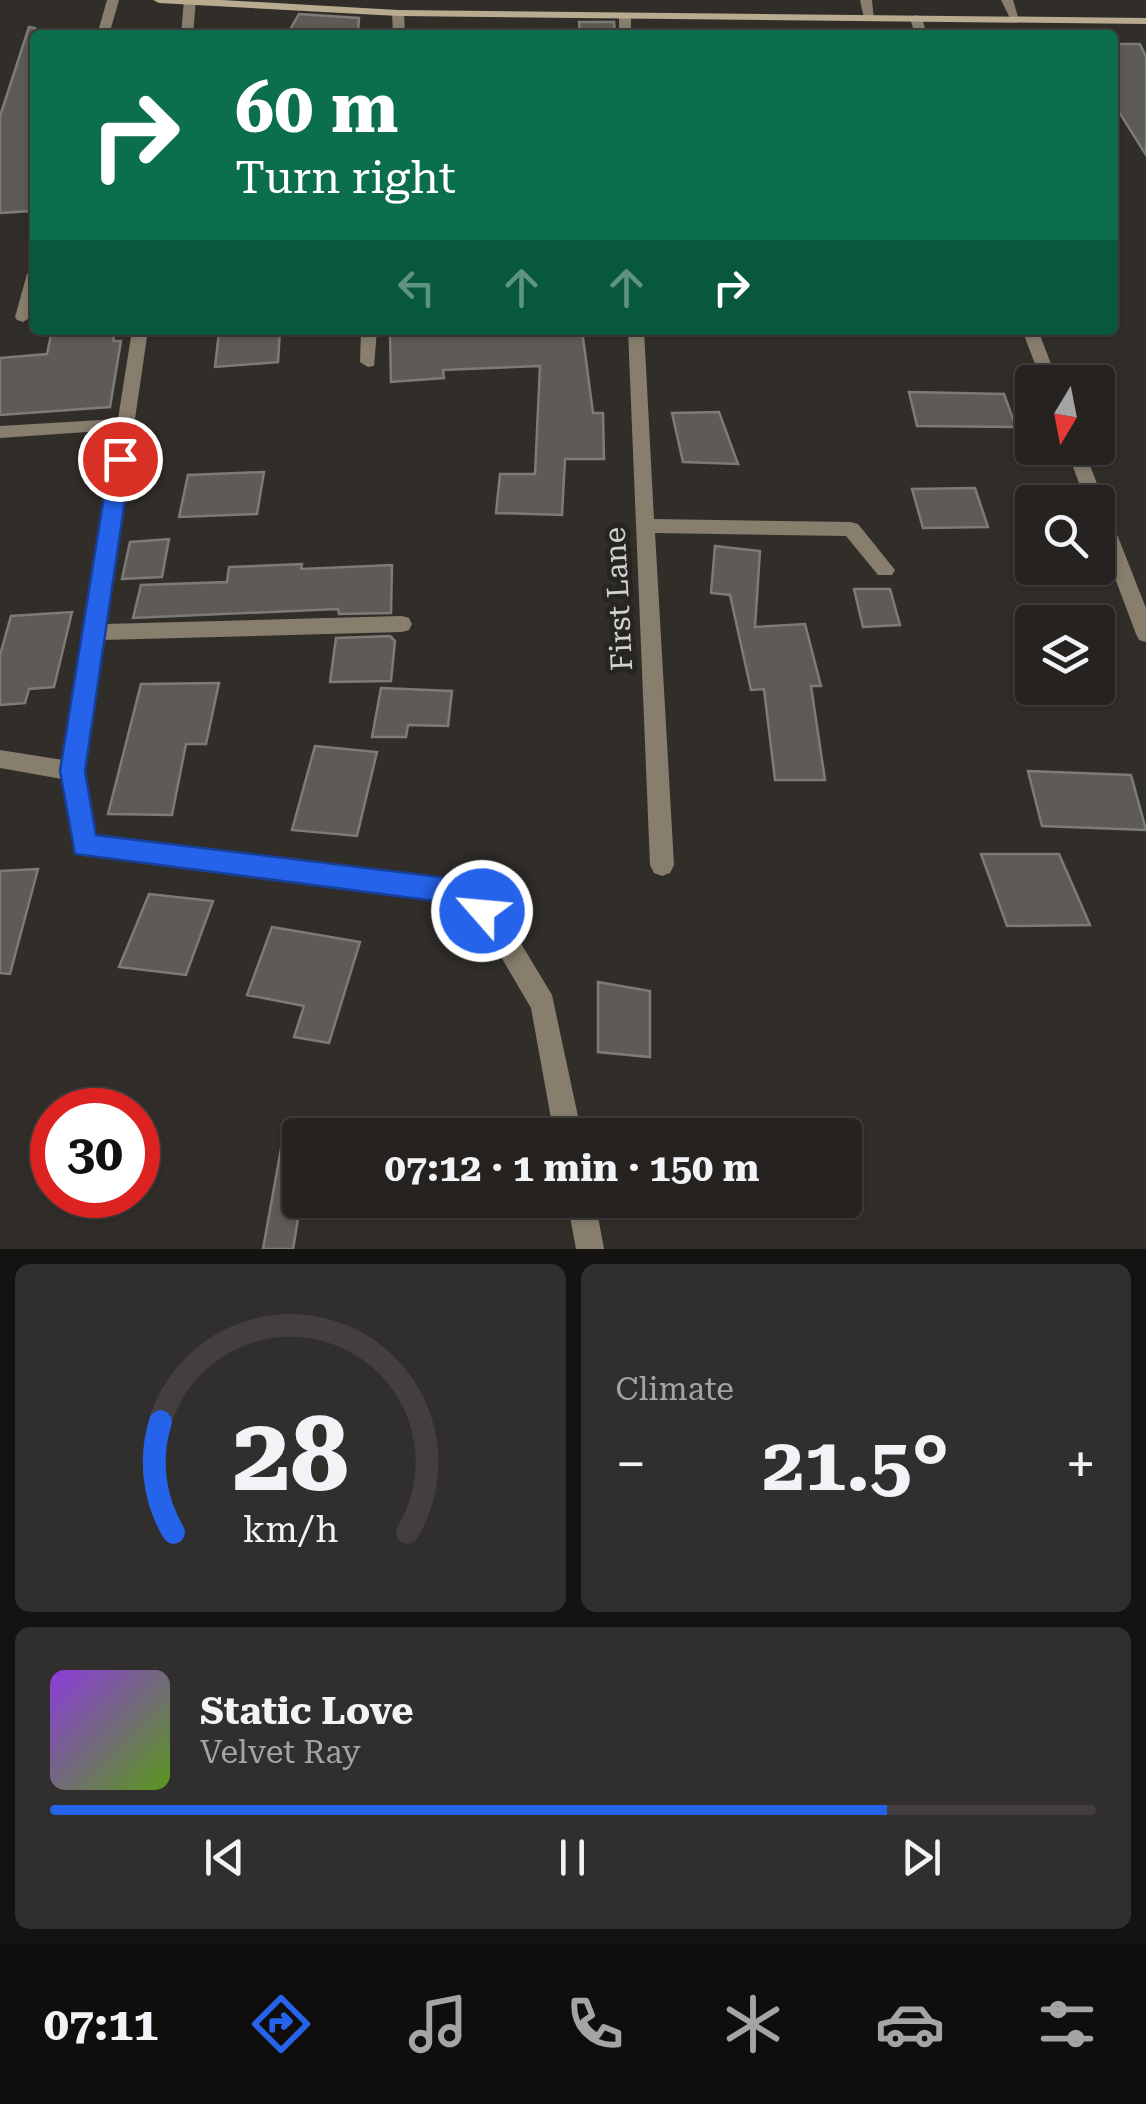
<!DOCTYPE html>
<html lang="en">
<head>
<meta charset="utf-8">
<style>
  body { margin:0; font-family:"Roboto Serif",serif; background:#312f2d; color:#f1f3f6; height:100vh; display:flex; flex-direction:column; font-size:38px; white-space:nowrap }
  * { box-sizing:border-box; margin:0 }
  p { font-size:32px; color:#a3a4a5 }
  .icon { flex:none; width:55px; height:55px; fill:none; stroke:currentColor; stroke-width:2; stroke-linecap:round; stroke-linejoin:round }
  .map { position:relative; height:1249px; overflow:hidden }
  .details { display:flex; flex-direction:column; gap:15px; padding:15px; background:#141312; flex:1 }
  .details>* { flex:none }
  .banner { position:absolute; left:30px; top:30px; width:1088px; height:305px; border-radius:10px; box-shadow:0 2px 8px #0004,0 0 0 2px #423f3e; background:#0b6e4f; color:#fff; overflow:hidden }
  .needle { width:65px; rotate:190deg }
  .controls { position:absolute; left:1015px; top:365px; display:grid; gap:20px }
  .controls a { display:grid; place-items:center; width:100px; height:100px; border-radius:10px; background:#252220; box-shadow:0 2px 8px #0004,0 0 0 2px #423f3e; font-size:50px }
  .speed { position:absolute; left:30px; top:1088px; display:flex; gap:20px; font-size:50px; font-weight:700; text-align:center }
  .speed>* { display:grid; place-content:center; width:130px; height:130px; border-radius:50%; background:#252220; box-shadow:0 2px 8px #0004,0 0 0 2px #423f3e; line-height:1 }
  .speed .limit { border:15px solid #d22; background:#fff; color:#111 }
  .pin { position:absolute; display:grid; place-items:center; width:85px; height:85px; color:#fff; margin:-42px; border:5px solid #fff; border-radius:50%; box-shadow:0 2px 10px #0007 }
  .me { position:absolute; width:110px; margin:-55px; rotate:297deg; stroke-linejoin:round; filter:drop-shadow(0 0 8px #0008) }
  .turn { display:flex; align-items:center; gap:35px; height:210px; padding:0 40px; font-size:45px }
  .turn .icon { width:130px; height:130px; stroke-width:2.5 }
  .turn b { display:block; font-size:70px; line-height:85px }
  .lanes { display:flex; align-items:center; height:95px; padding:0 40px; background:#0003; justify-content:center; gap:50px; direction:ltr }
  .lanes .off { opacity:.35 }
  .big { font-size:75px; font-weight:700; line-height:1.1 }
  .details .tile { flex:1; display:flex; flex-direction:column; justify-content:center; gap:15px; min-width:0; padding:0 35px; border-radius:15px; background:#312f2d }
  .details .dial { align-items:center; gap:0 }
  .dial svg { height:260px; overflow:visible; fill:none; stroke:#423f3e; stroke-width:7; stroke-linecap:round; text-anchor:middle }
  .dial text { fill:#f1f3f6; stroke:none }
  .song { display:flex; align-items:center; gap:30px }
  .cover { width:120px; height:120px; border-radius:15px; background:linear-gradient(135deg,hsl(270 70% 55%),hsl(90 70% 35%)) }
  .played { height:10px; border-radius:5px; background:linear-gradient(90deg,#2563eb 80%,#423f3e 80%) }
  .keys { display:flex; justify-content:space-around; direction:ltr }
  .heat { display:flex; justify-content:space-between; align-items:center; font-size:55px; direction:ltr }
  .details .tiles { flex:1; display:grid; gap:15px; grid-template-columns:1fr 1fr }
  .tile:last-child { grid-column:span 2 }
  .trip { position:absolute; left:282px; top:1118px; width:580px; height:100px; border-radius:10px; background:#252220; box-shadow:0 2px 8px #0004,0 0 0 2px #423f3e; font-weight:700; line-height:100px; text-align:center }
  .menu { display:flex; height:160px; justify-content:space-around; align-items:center; background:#0f0e0d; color:#a3a4a5 }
  .menu .icon { width:70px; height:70px }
  .menu .active { color:#2563eb }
  .menu b { font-size:45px; color:#f1f3f6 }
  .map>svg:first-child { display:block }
  .building { fill:#5e5b56; stroke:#7d7b75; stroke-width:2.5 }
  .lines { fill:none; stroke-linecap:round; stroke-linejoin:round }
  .street { fill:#877e6d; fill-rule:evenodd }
  .secondary { fill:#b9ab8f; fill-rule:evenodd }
  .route { fill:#2563eb; stroke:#184099; stroke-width:2.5 }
  .labels { text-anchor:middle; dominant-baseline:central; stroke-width:10; stroke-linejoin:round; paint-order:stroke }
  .street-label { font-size:30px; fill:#d4d2cf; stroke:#272520 }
</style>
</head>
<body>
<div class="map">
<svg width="1146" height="1249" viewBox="0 0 1146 1249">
  <rect width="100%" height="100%" fill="#312e2a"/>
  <path class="building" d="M299 14 359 18 358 33 287 35Z
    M579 22H614L615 35H580Z
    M29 27 35 28V196L31 211 0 213V116Z
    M1112 44H1140L1146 57V155L1112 101Z
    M52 330H115L113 341H121L110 407 0 415V358L47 354Z
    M280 330 278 362 215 367 219 332Z
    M457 330H582L593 413H603L604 459H565L562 515 496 513 500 474H535L540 366 443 370 444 378 391 382 390 334Z
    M909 392 1004 394 1016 427 917 426Z
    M719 412 738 464 683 462 672 413Z
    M264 472 257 514 179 517 188 475Z
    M975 488 988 527 923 528 912 489Z
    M169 539 162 577 122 579 130 542Z
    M715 546 760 551 755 627 805 624 821 686H811L825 780H775L764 689 751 690 730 595 711 593Z
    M302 564 301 569 392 565 391 613 339 614 338 609 133 618 141 585 227 582 229 567Z
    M854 589H890L900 625 863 627Z
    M72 612 54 687 29 689 25 703 0 705V655L11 616Z
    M390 636 395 641 391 681 330 682 336 638Z
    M219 683 206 744H186L172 815 108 814 141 684Z
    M381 688 452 691 448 726 408 725 406 737H372Z
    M315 746 377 752 357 836 292 830Z
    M1028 771 1131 775 1146 830 1042 826Z
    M981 854H1059L1090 925 1007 926Z
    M38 869 10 974 0 973V871Z
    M149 894 213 901 186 975 119 967Z
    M272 927 360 942 329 1043 294 1037 304 1006 247 995Z
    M598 982 650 991V1057L598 1052Z
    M284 1132 300 1133V1207L293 1249H263Z"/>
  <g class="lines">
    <path class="street" d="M107 0H119L109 35H97Z
      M184 0H196L193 35H181Z
      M860 0H872L874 20 864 18Z
      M1001 0H1013L1019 20H1011Z
      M398 10 404 13 405 35H393L392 13Z
      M625 13 631 16V35H619V16Z
      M916 15 922 18 927 35H915L910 18Z
      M35 269V302L31 317 23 322 17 320 15 317 27 274Z
      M132 330H148L105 624 402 616 409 618 412 624 409 630 402 632 102 640 83 771 95 837 473 884 508 922 552 995 582 1135H554L531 1008 490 938 459 902 85 856 77 853 73 846 62 779 0 768V750L63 760 116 430 0 438V426L118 419Z
      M361 330H377L374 366 368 367 360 362Z
      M628 330H644L654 519 851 522 858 524 895 570 892 575H878L846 536 655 533 674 865 670 873 662 876 654 873 650 865Z
      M1022 330H1038L1058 382H1042Z
      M1066 448H1083L1146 608V642L1139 640 1136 634 1098 533V502H1086Z
      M567 1200H595L604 1249H576Z"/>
    <path class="secondary" d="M153 0H222L398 10 1146 18V24L398 16 159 3Z"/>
  </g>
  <path class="route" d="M120 452 131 459 85 771 96 835 464 880 474 883 495 911 491 920 482 924 458 904 75 854 60 771 110 459Z"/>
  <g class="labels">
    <g class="street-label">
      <text transform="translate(618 599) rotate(-93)">First Lane</text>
    </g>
  </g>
</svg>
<div class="controls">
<a><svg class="needle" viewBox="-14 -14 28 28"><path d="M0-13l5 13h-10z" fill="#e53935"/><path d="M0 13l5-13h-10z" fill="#a3a4a5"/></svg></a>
<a><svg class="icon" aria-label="search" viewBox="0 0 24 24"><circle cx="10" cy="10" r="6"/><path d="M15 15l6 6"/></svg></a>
<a><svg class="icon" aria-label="layers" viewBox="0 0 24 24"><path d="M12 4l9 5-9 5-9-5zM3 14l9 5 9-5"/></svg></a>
</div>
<div class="speed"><div class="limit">30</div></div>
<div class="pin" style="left:120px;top:459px;background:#d93025"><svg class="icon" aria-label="arrive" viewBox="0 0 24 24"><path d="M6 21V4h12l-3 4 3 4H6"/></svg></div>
<svg class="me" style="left:482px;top:911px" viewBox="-20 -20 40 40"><circle r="17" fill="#2563eb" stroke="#fff" stroke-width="3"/><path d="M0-11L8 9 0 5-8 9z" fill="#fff"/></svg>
<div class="trip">07:12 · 1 min · 150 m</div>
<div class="banner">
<div class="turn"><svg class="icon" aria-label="right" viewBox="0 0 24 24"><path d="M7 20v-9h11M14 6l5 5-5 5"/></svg><div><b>60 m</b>Turn right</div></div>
<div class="lanes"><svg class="icon off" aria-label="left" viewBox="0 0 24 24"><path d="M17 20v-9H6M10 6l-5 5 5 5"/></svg><svg class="icon off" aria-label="ahead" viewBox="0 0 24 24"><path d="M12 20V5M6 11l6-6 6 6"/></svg><svg class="icon off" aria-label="ahead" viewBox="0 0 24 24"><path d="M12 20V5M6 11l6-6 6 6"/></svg><svg class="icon" aria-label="right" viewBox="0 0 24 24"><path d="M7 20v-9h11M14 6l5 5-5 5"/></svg></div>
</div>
</div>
<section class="details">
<div class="tiles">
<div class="tile dial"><svg viewBox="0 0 100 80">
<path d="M14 69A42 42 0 1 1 86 69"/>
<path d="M14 69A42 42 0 0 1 10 35" stroke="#2563eb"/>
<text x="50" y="56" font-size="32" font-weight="700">28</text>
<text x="50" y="72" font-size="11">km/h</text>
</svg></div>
<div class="tile"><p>Climate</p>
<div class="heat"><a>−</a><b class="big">21.5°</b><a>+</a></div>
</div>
<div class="tile">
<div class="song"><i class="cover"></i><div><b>Static Love</b><p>Velvet Ray</p></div></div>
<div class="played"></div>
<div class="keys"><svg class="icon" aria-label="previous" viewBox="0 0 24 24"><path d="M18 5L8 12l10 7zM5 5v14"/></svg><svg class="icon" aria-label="pause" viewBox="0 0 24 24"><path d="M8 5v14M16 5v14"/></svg><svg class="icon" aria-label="next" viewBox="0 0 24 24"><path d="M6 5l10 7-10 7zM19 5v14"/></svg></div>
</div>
</div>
</section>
<nav class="menu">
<b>07:11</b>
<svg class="icon active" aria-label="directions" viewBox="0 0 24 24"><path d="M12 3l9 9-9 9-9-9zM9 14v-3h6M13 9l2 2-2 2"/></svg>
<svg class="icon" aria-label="music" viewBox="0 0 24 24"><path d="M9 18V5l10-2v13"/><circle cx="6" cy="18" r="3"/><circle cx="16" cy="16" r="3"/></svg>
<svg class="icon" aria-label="phone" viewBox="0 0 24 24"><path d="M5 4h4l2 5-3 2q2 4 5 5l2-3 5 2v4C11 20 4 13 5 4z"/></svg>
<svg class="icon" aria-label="climate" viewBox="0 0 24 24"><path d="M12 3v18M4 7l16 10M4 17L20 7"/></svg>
<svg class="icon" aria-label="car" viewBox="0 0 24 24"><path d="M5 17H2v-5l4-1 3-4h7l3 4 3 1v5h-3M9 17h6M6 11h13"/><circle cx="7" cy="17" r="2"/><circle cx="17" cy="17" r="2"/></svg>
<svg class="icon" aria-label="filters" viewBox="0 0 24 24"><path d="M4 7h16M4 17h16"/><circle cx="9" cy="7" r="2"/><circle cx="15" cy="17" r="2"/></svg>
</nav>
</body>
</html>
